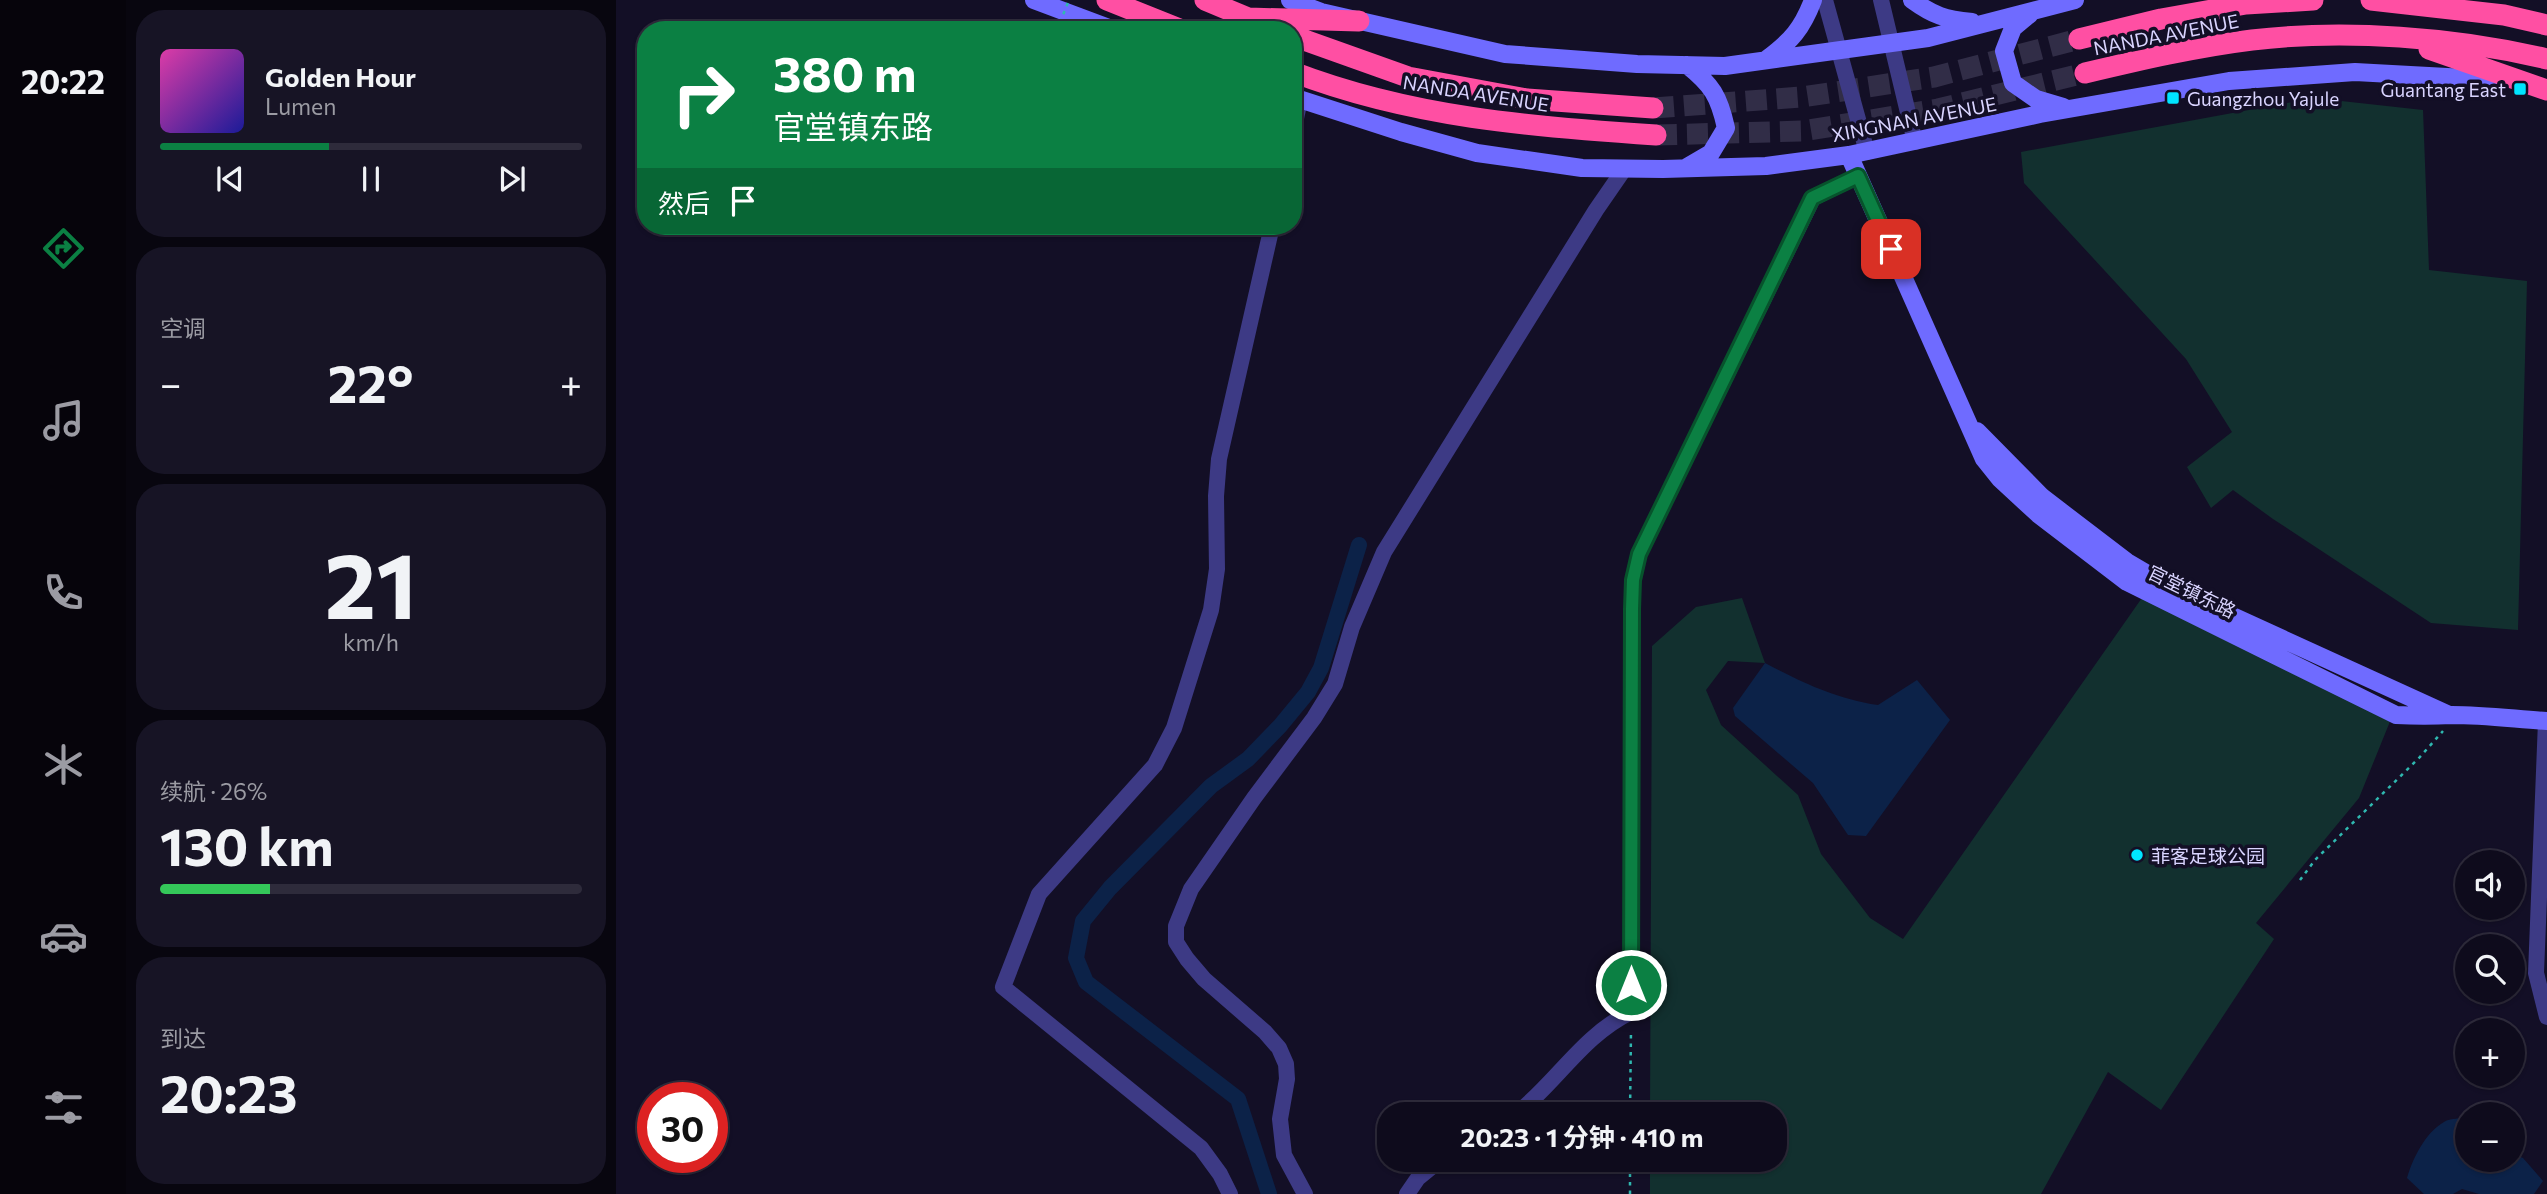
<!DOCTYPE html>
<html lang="zh">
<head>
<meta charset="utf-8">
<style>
  body { margin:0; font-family:Commissioner,"Noto Sans SC",sans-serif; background:#171425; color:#f1f3f6; height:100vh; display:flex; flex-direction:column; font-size:26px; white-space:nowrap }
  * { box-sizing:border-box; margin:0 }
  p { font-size:23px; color:#9b9ba3 }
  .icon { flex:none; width:38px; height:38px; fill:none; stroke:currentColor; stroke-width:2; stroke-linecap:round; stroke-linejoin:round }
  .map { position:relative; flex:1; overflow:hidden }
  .side { display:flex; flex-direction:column; gap:10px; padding:10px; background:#08060f; width:490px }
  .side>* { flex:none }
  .banner { position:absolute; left:21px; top:21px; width:665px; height:214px; border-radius:28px; box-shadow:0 2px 5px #0004,0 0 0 2px #2e2b3b; background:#0b8043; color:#fff; overflow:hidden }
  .fabs { position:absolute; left:1839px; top:850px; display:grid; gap:14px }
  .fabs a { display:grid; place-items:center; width:70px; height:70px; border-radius:50%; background:#0e0b1c; box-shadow:0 2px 5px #0004,0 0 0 2px #2e2b3b; font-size:35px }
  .speed { position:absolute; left:21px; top:1082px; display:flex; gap:14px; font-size:35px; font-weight:700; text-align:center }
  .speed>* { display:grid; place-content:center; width:91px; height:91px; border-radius:50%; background:#0e0b1c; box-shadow:0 2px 5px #0004,0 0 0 2px #2e2b3b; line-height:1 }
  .speed .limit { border:10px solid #d22; background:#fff; color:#111 }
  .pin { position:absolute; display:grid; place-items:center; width:60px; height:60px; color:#fff; margin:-30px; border-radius:14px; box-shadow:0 4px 10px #0006 }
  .me { position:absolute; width:77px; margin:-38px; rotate:0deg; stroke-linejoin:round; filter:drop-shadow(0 0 5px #0008) }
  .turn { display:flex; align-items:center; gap:24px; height:147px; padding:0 21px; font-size:32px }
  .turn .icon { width:91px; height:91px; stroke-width:2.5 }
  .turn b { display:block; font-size:49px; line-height:60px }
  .then { display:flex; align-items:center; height:66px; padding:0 21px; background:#0003; gap:14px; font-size:26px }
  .big { font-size:52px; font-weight:700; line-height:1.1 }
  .side .card { flex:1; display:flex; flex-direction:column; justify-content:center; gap:10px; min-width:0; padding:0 24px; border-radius:28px; background:#171425 }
  .side .dial { align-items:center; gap:0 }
  .dial b { font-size:91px; line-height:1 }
  .song { display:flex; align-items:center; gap:21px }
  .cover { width:84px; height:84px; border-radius:10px; background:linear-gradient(135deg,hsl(320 70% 55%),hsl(240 70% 35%)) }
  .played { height:7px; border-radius:4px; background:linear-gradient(90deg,#0b8043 40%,#2e2b3b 40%) }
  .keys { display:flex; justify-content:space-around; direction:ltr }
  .heat { display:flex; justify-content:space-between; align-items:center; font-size:38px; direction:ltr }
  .charge { height:10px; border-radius:5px; background:linear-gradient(90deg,#34c759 26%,#2e2b3b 0) }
  .trip { position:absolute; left:761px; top:1102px; width:410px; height:70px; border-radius:28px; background:#0e0b1c; box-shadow:0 2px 5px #0004,0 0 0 2px #2e2b3b; font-weight:700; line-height:70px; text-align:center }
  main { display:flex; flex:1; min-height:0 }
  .menu { display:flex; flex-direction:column; width:126px; justify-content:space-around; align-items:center; background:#06040b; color:#9b9ba3 }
  .menu .icon { width:49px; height:49px }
  .menu .on { color:#0b8043 }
  .menu b { font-size:32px; color:#f1f3f6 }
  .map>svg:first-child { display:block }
  .green { fill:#12302f }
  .water { fill:#0c2248 }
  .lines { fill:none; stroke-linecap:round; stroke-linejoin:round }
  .canal { stroke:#0c2248; stroke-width:16 }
  .highway-tunnel { stroke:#312d47; stroke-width:21; stroke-dasharray:21 10; stroke-linecap:butt }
  .path { stroke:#2fb8b0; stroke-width:2.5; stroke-dasharray:3.5 5; stroke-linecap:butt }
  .street { stroke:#3d3a85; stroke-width:16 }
  .secondary { stroke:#6f6bff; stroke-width:18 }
  .highway { stroke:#ff4fa3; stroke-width:21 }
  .path-bridge { stroke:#2fb8b0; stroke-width:2.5; stroke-dasharray:3.5 5; stroke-linecap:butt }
  .route-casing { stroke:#07532c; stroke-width:18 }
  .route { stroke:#0b8043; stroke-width:12 }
  .poi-dot { fill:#00e5ff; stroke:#130f26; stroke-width:2.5 }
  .labels { text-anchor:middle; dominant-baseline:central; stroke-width:7; stroke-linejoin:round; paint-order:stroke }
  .street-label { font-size:19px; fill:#d9d4ff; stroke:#130f26 }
  .poi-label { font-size:19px; fill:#d9d4ff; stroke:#130f26; text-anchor:start }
</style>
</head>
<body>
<main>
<nav class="menu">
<b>20:22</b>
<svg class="icon on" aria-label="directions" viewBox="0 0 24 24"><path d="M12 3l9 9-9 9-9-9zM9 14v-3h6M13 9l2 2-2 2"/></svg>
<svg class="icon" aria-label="music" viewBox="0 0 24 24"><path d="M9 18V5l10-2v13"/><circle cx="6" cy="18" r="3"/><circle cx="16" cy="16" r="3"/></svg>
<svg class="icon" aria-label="phone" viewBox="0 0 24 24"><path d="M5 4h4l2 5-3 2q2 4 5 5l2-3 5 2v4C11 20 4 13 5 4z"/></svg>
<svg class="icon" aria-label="climate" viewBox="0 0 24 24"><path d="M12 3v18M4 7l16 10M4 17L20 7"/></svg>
<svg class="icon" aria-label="car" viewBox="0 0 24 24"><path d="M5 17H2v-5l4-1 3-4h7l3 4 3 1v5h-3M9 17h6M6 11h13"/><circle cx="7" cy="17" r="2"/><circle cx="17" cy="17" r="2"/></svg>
<svg class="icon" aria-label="filters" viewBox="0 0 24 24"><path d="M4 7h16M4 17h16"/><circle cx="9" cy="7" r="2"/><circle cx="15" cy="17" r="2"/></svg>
</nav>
<section class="side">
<div class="card">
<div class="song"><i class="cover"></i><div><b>Golden Hour</b><p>Lumen</p></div></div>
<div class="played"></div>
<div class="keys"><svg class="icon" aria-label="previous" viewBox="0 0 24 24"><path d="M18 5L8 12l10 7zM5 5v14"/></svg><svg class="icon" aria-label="pause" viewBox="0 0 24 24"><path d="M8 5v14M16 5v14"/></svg><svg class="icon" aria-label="next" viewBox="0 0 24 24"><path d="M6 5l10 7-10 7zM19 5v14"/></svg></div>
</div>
<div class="card"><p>空调</p>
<div class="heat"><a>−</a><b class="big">22°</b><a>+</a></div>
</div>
<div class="card dial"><b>21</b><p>km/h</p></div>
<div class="card"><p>续航 · 26%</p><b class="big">130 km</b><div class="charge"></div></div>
<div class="card"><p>到达</p><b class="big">20:23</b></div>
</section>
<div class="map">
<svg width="1931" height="1194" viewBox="0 0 1931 1194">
  <rect width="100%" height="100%" fill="#130f26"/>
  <path class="green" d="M1698 98 1807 110 1813 270 1911 281 1902 630 1815 623 1657 519 1617 490 1595 508 1571 467 1616 432 1570 359 1408 183 1405 152Z
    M1528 595 1775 719 1743 798 1640 923 1658 939 1545 1110 1492 1072 1425 1194H1034V1160H1158V1115H1034L1036 646 1080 607 1126 598 1149 663 1112 661 1090 690 1105 725 1182 795 1205 854 1254 918 1287 939Z"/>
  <path class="water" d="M1149 663C1188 683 1218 698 1262 705L1301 680 1334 720 1250 836 1232 835 1197 783 1119 716 1117 708Z
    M1844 1118 1851 1123 1852 1160H1897V1153L1907 1158 1927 1181 1918 1194H1863L1846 1189 1837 1194H1808L1791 1178C1797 1158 1809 1133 1828 1122 1832 1119 1839 1119 1844 1118Z"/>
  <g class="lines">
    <path class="canal" d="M653 1194 622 1099 470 982 460 958 467 921 494 888 595 786 632 759 664 726 692 692 705 668 743 545"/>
    <path class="highway-tunnel" d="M1037 108 1186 97 1318 77 1463 39
      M1040 135 1187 131 1322 109 1469 73"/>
    <path class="path" d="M1684 880 1699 860 1803 758 1827 731
      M1014 1115 1015 1030
      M1014 1194V1160"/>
    <path class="street" d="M1209 0 1251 152
      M1265 0 1299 142
      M677 132 684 100
      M1930 721 1920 973 1931 1017
      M899 1115C940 1083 967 1035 1015 1012L1016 609 1017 580 1023 554 1197 198 1242 176
      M614 1194 604 1174 585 1148 387 987 423 894 539 765 558 728 595 610 601 569 600 496 603 459 656 226
      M689 1194 668 1155 664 1119 671 1079 670 1064 663 1048 649 1032 588 979 571 959 560 942V926L575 889 638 798 698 718 719 684 736 627 768 552 980 210 1009 168
      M791 1194 802 1178 824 1160"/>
    <path class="secondary" d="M418 0 498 30
      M674 0 705 12 889 54 1021 64 1109 66 1312 38 1459 0
      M1296 0C1318 16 1329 19 1356 22
      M1414 14 1397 28 1388 51 1397 83 1420 99 1447 107
      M1151 59C1175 41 1186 29 1197 0
      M1071 65C1096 85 1103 96 1110 128L1095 153 1071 167
      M677 97 785 132 861 153 966 168 1047 169 1150 166 1233 155 1424 114 1613 81 1739 72 1868 79 1886 82
      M1233 155 1368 459 1384 479 1422 514 1511 582 1780 715C1799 716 1817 716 1836 715 1868 715 1899 719 1931 721
      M1361 431 1426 497 1511 562 1557 589 1833 715"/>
    <path class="highway" d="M491 0 566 30
      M589 0 644 23
      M1755 0 1888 15 1931 25
      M632 18 743 21
      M677 36 792 77 911 99 1037 108
      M1463 39 1545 19 1630 4 1697 0
      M1813 49 1931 90
      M677 72C794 117 916 127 1040 135
      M1469 73C1524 60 1579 47 1636 40 1728 29 1840 37 1931 59"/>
    <path class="path-bridge" d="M441 30 453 0"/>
  </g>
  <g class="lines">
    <defs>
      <path id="route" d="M1015 985 1016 609 1017 580 1023 554 1196 198 1242 176 1275 249"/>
    </defs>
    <use href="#route" class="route-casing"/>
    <use href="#route" class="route"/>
  </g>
  <g class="poi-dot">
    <rect x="1897" y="82" width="14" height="14" rx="3.5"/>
    <rect x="1550" y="91" width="14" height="14" rx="3.5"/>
    <circle cx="1521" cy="855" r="7"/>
  </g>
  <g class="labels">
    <g class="street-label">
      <text transform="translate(1550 34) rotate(-11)">NANDA AVENUE</text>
      <text transform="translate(860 93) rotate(9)">NANDA AVENUE</text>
      <text transform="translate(1298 119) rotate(-11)">XINGNAN AVENUE</text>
      <text transform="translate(1576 591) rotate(26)">官堂镇东路</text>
    </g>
    <g class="poi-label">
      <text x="1890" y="89" text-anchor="end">Guantang East</text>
      <text x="1571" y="98">Guangzhou Yajule</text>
      <text x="1535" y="855">菲客足球公园</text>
    </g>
  </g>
</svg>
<div class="fabs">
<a><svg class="icon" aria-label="sound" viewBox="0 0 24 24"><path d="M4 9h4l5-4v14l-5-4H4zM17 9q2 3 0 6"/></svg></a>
<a><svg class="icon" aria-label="search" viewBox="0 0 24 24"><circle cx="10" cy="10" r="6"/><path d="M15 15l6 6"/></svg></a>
<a>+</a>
<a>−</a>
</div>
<div class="speed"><div class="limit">30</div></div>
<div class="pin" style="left:1275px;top:249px;background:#d93025"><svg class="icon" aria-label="arrive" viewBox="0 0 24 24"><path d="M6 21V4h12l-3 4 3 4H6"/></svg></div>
<svg class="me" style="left:1015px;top:985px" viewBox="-20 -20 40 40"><circle r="17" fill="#0b8043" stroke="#fff" stroke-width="3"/><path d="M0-11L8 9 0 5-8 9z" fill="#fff"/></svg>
<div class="trip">20:23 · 1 分钟 · 410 m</div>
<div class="banner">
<div class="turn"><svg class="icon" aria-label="right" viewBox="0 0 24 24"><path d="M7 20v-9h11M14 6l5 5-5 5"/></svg><div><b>380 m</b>官堂镇东路</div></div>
<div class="then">然后<svg class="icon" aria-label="arrive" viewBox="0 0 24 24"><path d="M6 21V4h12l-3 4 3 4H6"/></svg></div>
</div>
</div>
</main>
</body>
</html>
